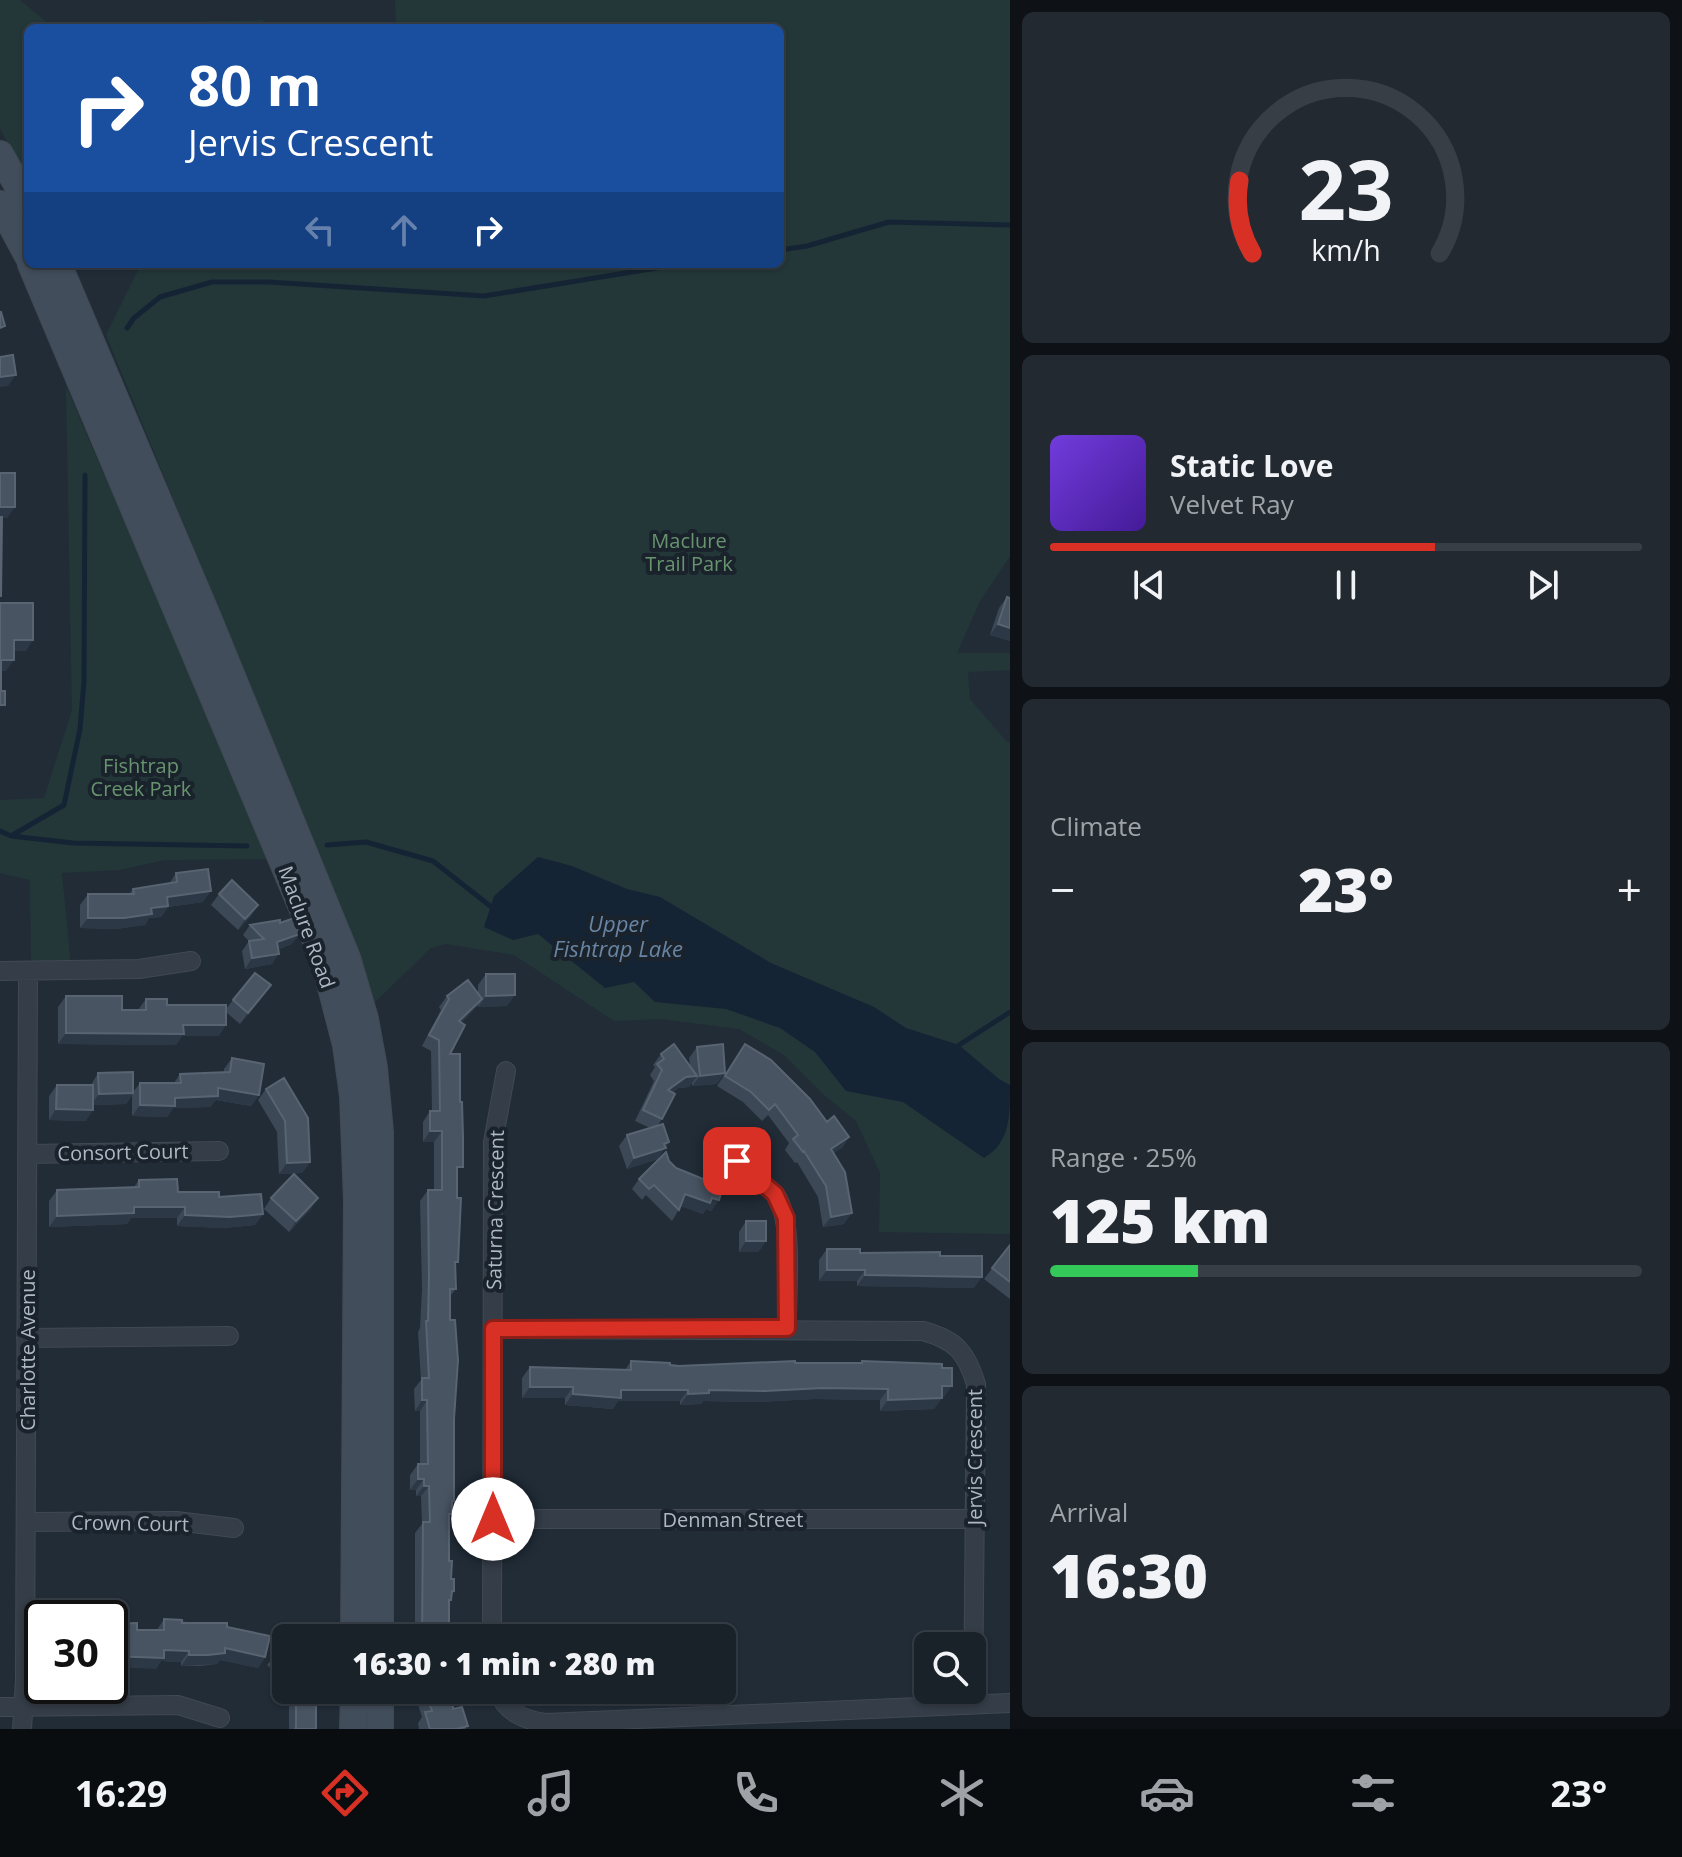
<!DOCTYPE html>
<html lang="en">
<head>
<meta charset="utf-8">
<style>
  body { margin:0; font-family:"Open Sans",sans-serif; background:#222931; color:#f1f3f6; height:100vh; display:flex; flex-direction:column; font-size:30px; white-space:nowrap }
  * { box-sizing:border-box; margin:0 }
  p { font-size:26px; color:#9fa3a8 }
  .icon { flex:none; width:44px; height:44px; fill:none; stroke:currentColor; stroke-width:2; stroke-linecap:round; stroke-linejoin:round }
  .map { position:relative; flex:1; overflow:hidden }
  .side { display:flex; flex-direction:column; gap:12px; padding:12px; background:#0e1217; width:672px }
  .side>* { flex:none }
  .top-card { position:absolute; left:24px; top:24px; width:760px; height:244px; border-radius:12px; box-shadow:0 2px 6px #0004,0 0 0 2px #373e46; background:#1a4fa0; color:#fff; overflow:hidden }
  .fabs { position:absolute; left:914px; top:1632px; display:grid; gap:16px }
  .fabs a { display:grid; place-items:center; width:72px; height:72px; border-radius:12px; background:#192129; box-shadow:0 2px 6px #0004,0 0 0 2px #373e46; font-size:40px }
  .speed { position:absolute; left:24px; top:1600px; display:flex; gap:16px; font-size:40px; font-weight:700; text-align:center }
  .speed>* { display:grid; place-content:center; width:104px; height:104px; border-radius:50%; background:#192129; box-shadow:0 2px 6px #0004,0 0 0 2px #373e46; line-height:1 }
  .speed .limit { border:4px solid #111; border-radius:12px; background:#fff; color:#111 }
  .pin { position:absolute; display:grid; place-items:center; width:68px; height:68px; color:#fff; margin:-34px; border-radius:16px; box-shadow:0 4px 12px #0006 }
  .me { position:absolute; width:88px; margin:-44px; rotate:0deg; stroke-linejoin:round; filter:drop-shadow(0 0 6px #0008) }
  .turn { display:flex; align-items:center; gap:28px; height:168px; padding:0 32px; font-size:36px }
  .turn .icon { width:104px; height:104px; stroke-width:2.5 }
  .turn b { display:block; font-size:56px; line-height:68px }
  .lanes { display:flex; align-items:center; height:76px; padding:0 32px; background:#0003; justify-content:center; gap:40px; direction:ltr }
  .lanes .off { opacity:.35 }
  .big { font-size:60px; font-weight:800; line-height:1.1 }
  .side .tile { flex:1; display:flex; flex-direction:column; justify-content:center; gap:12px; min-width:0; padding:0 28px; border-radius:12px; background:#222931 }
  .side .dial { align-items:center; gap:0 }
  .dial svg { height:208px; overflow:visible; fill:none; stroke:#373e46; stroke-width:7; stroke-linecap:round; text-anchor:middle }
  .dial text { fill:#f1f3f6; stroke:none }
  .song { display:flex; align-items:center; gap:24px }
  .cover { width:96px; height:96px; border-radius:12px; background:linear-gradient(135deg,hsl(260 70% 55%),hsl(260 70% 35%)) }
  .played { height:8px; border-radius:4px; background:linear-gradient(90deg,#d93025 65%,#373e46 65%) }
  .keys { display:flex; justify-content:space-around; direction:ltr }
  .heat { display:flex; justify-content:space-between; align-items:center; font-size:44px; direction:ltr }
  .charge { height:12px; border-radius:6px; background:linear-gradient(90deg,#34c759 25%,#373e46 0) }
  .trip { position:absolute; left:272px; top:1624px; width:464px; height:80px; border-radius:12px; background:#192129; box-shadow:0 2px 6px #0004,0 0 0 2px #373e46; font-weight:800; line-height:80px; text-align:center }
  .dock { display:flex; height:128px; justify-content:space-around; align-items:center; background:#0a0d10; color:#9fa3a8 }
  .dock .icon { width:56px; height:56px }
  .dock .on { color:#d93025 }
  .dock b { font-size:36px; color:#f1f3f6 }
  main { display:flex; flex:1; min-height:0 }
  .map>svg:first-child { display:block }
  .green { fill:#233738 }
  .water { fill:#152434 }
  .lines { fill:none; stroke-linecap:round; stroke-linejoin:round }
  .stream { stroke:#152434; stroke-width:5 }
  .minor-casing { stroke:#404954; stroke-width:20 }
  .secondary-casing { stroke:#404954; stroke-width:28 }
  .minor { stroke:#343d48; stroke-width:18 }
  .secondary { stroke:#424d5b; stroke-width:26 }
  .wall { fill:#3c4856 }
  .shaded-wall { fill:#2c3845 }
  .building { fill:#485462; stroke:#586471; stroke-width:2 }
  .route-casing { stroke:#8d1f18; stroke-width:20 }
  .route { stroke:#d93025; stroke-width:14 }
  .labels { text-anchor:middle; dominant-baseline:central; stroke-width:8; stroke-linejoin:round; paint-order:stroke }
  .park-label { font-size:20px; fill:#67946e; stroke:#1a222c }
  .street-label { font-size:20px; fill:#aeb8c4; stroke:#1a222c }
  .water-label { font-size:22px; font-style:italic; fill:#6885a3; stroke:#1a222c }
</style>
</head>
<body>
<main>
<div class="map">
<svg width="1010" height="1729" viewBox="0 0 1010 1729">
  <rect width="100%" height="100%" fill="#212c37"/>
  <path class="green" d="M0 0H20L50 25 263 20V28H28V177L0 129Z
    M395 0H1010V556L980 601 957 653H1010V670L968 672 970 699 1006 741 1010 743V1234L879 1232 880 1173 856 1121 823 1094 784 1055 739 1029 661 1019 614 1021 514 955 446 944 431 948 373 1004 350 930 106 335 141 264H780V28H396Z
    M66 386 270 859 165 860 119 870 62 873 71 967 31 969 30 880 0 873V800L44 798 72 710Z"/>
  <path class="water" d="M538 857 572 866 627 889 660 897 771 963 874 1007 906 1028 959 1045 999 1079 1010 1085C1010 1117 1010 1143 984 1158L903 1102 846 1091 815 1052 780 1028 726 1009 655 1002 634 982 605 988 538 934 513 940 484 927 494 896Z"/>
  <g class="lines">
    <path class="stream" d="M780 250 807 246 889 222 1010 225
      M127 328 134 318 160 297 212 282H269L484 296 681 264
      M0 831 11 836 73 843 247 846
      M11 836 64 805 80 729 84 681 85 475
      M327 845 366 842 433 861 494 909
      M955 1050 959 1045 1010 1012"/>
    <defs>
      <path id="minor" d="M0 971 139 969 191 961
        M715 1143 775 1194C795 1222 786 1293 787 1328
        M27 1154 219 1151
        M493 1329 923 1331C956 1340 966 1352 976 1384L973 1705
        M26 1338 229 1336
        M493 1519H974
        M26 1522 176 1521 234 1528
        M492 1638 493 1142 506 1071
        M497 1690C506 1712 523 1720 546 1723L1010 1703
        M0 1707 178 1705 220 1718
        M22 1729 25 1680 28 971"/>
      <path id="secondary" d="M0 154 28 204
        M0 204 28 256
        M31 264 324 960 346 1045 353 1096 357 1201 354 1638
        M58 264 208 618 347 958 365 1019 374 1068 380 1132V1638
        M353 1729 354 1690
        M380 1729V1690"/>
    </defs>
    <use href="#minor" class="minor-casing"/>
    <use href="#secondary" class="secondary-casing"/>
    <use href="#minor" class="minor"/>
    <use href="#secondary" class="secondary"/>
  </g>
  <path class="wall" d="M1007 597 1010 598V641L990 635 999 608Z
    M176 873 203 902 168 907 161 917 149 918 145 925 116 929 80 928V905L88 894H129L133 889 169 884Z
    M219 894 258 905 251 916 238 930 211 905Z
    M280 923 292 944 279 949 272 964 245 969 242 951 249 941 243 935 250 925Z
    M486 974 507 1006 478 1007V1005L461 1023 450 1054 457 1175 456 1289 450 1296 454 1419V1501L452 1505 449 1518V1561L454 1591 449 1604V1638H415V1533L422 1524 421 1496H416V1490H410V1475L418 1464H420V1411H415L414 1389 421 1380 418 1332 420 1328 422 1289 420 1201 428 1190H434V1142H423V1122L430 1111H432L431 1051 422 1046 441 1010 439 1007 447 996 478 994V985Z
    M66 996 122 1010H138L146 999 167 1005 226 1009 233 1000 263 996 240 1024 226 1012 219 1036H182L176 1045 58 1044V1007Z
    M745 1044 827 1122 849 1137 842 1148 833 1153 844 1224 823 1227 818 1197 797 1162 795 1163 785 1150 789 1143 768 1115 762 1121 743 1102 717 1086Z
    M697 1047 717 1084 692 1086V1083L689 1087 678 1088 672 1093 662 1119 658 1125 665 1147 658 1159 627 1169 619 1146 627 1135 650 1128 635 1121 654 1081 650 1075 655 1067 653 1065 661 1054 690 1066 689 1058Z
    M232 1058 259 1095 251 1106 216 1100 210 1107 173 1108 167 1117 132 1116V1095L126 1104 93 1105 86 1121 49 1120V1096L57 1085H91L98 1073 133 1092 140 1083H174L180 1074 224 1072V1069Z
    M266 1089 310 1162 302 1173 279 1174 277 1132 258 1100Z
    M669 1161 676 1168 719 1200 711 1211 706 1209 703 1214 681 1206 672 1221 646 1195 642 1200 632 1189 639 1179Z
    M139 1180 178 1192 219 1197 263 1214 255 1225 223 1228 177 1226V1218H131L127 1224 49 1227V1201L57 1190 134 1187Z
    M271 1198 311 1209 289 1232 264 1209Z
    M746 1221 766 1241 758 1252H739V1232Z
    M1010 1245V1299L984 1279Z
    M827 1249 860 1253 940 1256 974 1288 857 1286V1281H819V1260Z
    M631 1361 679 1366 795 1363H860L862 1361 944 1397H942L934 1409 880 1411V1400L815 1399 757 1402 703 1401 701 1404 680 1405V1401H618L613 1409 565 1405V1398H522V1378L530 1367 625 1370Z
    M164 1619 227 1627 265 1657 258 1668 220 1660 217 1664 200 1666H181V1662L161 1661 156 1669 137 1630H157Z
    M286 1642V1682L267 1665Z
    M296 1690 316 1729H289V1701Z
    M415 1690H452L453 1709 466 1729H419L418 1723 422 1717 416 1698Z"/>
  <path class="shaded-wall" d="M16 375 8 386 0 387V377Z
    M0 507H15L7 518H0Z
    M998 624 1010 628V641L990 635Z
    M14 640H33L26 651H6Z
    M1 660H14L6 671H0Z
    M211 891 203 902 168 907 161 917 149 918 145 925 116 929 80 928 88 918 151 908 167 897Z
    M258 905 251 916 238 930 245 919Z
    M300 934 292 944 270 952 277 942Z
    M279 954 272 964 245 969 252 958Z
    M271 985 263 996 240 1024 248 1013Z
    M515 995 507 1006 478 1007 486 996Z
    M482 999 474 1010 451 1032 459 1021Z
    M183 1025H226L219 1036H182L176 1045 58 1044 66 1033Z
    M725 1073 717 1084 692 1086 700 1076Z
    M697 1076 689 1087 678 1088 660 1101 668 1090 686 1077Z
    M218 1088 259 1095 251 1106 216 1100 210 1107 173 1108 167 1117 132 1116 140 1105Z
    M133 1093 126 1104 91 1105 99 1094Z
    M56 1109 93 1110 86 1121 49 1120Z
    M430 1131H442L434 1142H423Z
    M849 1137 842 1148 823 1160 831 1149Z
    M669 1142 658 1159 627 1169 634 1158Z
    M310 1162 302 1173 279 1174 287 1163Z
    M685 1194 712 1198 719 1200 711 1211 706 1209 703 1214 677 1205Z
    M318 1198 311 1209 289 1232 296 1221Z
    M134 1207H185L177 1218H131L127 1224 49 1227 57 1216Z
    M852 1213 844 1224 823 1227 831 1217Z
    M263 1214 255 1225 223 1228 177 1226 185 1215Z
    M746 1241H766L758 1252H739Z
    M827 1270H865L857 1281H819Z
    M865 1275 982 1277 974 1288 857 1286Z
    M942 1386H952L944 1397H934Z
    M530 1387H573L565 1398H522Z
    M823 1388 888 1389 880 1400 815 1399 757 1402 703 1401 701 1404 680 1405 688 1394 709 1390Z
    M621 1390H688L680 1401H618L613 1409 565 1405 573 1394Z
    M942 1398 934 1409 880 1411 888 1400Z
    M422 1400H427L420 1411H415Z
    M418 1479H424L416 1490H410Z
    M424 1486H429L421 1496H416Z
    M225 1648 265 1657 258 1668 220 1660 217 1664 181 1666 189 1655Z
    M164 1650 189 1651 181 1662 161 1661 156 1669 110 1667V1656Z"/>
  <path class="building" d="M0 312H1L5 326 0 328Z
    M13 355 16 375 0 377V357Z
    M0 473H15V507H0Z
    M0 517H2L1 596H0Z
    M1007 597 1010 598V628L998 624Z
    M0 603H33V640H14V660H1V691H5V705H0Z
    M208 869 211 891 167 897 168 906 151 908 152 914 124 918H88V894H134L133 889 177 882 176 873Z
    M232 880 258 905 245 919 219 894Z
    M294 918 300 934 277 942 279 954 252 958 249 941 264 939 250 925 280 920V923Z
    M255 973 271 985 248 1013 233 1000Z
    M486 974H515V995L486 996Z
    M468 980 482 999 459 1021 465 1025 450 1054H460V1102H462L463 1137V1167H457V1198H461L458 1262H455L456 1289H450V1320H455L458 1360 454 1419V1501H452V1514H449V1561H452L451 1579H454V1591H452L451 1600H449V1638H422L423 1522H430L429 1486H424V1479H418V1464H428L427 1400H422V1378H429L426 1321H428L429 1278 428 1190H442V1131H430V1111H440L439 1040 429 1035 449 999 447 996Z
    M66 996H122V1010H146V999H167V1005H226V1025H183L184 1034 66 1033Z
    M674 1044 697 1076 686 1077 668 1090 675 1094 662 1119 643 1110 662 1070 657 1064 664 1059 661 1054Z
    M723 1044 725 1073 700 1076 697 1047Z
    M745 1044 771 1060 810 1099 827 1122 834 1116 849 1137 831 1149 845 1172 852 1213 831 1217 826 1186 804 1151 803 1152 793 1139 798 1135 775 1104 769 1110 751 1092 725 1076Z
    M232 1058 264 1064 259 1095 218 1088V1096L175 1098V1106L140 1105V1083H181L180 1074 230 1072Z
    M133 1072V1093L99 1094 98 1073Z
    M284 1078 308 1118 310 1162 287 1163 285 1121 266 1089Z
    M57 1085H93V1110L56 1109Z
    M663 1124 669 1142 664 1144 666 1148 634 1158 627 1135Z
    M666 1152 669 1161 676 1168 723 1187 719 1200 712 1198 710 1203 685 1194 679 1210 654 1185 649 1189 639 1179Z
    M294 1174 318 1198 296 1221 271 1198Z
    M177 1179 178 1192H219V1197L261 1194 263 1214 230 1217 185 1215V1207H134V1213L57 1216V1190L139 1187V1180Z
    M746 1221H766V1241H746Z
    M1010 1245V1282L992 1268Z
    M827 1249H860V1253L940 1252V1256H982V1277L865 1275V1270H827Z
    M631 1361 670 1363V1365L679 1366 795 1361V1363H862V1361L942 1364V1368H952V1386H942V1398L888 1400V1389L823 1388 765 1391 709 1390V1393L688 1394V1390H621V1398L573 1394V1387H530V1367L631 1370Z
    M164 1619 182 1620V1623H227V1627L270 1636 265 1657 225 1648V1653L208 1655H189V1651L164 1650V1658L110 1656V1624L137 1623V1630H164Z
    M286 1642V1664L275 1654Z
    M296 1690H316V1729H295L296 1727Z
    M424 1690H452L453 1709 462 1707 468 1726 457 1729H430L425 1712 432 1711Z"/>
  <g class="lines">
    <defs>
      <path id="route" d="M493 1519V1329L787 1328 786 1218 775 1194 737 1161"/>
    </defs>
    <use href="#route" class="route-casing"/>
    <use href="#route" class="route"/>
  </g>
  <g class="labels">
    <g class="park-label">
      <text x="689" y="540">Maclure<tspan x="689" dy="23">Trail Park</tspan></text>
      <text x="141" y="765">Fishtrap<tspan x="141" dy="23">Creek Park</tspan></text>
    </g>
    <g class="street-label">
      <text transform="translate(307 927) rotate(70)">Maclure Road</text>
      <text transform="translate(123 1152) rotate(-1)">Consort Court</text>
      <text transform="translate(495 1210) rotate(-89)">Saturna Crescent</text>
      <text transform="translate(27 1350) rotate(-90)">Charlotte Avenue</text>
      <text transform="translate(974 1457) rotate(-90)">Jervis Crescent</text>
      <text x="733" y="1519">Denman Street</text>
      <text transform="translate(130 1523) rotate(1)">Crown Court</text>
    </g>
    <g class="water-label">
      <text x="618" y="923">Upper<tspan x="618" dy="25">Fishtrap Lake</tspan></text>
    </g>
  </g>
</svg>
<div class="fabs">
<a><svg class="icon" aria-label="search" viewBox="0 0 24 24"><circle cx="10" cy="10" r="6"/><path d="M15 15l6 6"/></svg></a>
</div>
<div class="speed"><div class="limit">30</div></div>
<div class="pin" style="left:737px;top:1161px;background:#d93025"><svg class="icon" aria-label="arrive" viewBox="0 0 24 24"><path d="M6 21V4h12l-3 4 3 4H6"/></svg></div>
<svg class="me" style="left:493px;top:1519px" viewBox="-20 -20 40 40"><circle r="19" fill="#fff"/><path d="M0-13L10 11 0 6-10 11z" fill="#d93025"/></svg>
<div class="trip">16:30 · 1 min · 280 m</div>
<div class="top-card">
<div class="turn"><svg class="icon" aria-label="right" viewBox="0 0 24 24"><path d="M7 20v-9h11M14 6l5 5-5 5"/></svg><div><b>80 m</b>Jervis Crescent</div></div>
<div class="lanes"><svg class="icon off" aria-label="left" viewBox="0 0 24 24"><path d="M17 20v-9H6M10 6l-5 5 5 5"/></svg><svg class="icon off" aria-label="ahead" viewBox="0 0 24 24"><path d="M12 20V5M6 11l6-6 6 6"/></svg><svg class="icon" aria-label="right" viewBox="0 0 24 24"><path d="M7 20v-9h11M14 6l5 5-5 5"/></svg></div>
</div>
</div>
<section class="side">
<div class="tile dial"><svg viewBox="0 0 100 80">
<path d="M14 69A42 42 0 1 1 86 69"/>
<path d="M14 69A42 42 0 0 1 9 41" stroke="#d93025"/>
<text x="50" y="56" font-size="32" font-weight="700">23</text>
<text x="50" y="72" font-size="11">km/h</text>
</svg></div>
<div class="tile">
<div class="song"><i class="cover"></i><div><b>Static Love</b><p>Velvet Ray</p></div></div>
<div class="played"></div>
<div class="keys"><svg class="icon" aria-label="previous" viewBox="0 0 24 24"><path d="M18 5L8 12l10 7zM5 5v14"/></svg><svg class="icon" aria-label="pause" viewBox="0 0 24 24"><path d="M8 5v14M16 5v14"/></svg><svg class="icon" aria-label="next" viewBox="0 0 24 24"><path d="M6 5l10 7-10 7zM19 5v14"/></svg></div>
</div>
<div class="tile"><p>Climate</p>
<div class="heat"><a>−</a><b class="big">23°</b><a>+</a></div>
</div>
<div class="tile"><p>Range · 25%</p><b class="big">125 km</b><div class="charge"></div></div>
<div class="tile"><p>Arrival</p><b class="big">16:30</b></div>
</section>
</main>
<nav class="dock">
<b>16:29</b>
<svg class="icon on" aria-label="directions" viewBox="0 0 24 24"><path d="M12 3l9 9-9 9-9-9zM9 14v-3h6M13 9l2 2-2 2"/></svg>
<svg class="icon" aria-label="music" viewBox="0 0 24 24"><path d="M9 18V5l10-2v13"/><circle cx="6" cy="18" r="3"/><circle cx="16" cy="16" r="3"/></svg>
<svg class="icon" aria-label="phone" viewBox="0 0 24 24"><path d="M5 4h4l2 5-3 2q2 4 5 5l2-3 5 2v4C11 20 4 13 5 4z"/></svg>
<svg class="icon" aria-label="climate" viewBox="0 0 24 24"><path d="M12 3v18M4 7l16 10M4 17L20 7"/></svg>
<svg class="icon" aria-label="car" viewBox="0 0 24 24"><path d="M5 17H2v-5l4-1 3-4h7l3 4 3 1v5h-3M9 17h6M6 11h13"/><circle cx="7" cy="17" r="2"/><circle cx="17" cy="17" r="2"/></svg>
<svg class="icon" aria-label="filters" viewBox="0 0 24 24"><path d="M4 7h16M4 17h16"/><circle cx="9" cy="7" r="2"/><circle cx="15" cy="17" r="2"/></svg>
<b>23°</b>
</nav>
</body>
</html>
